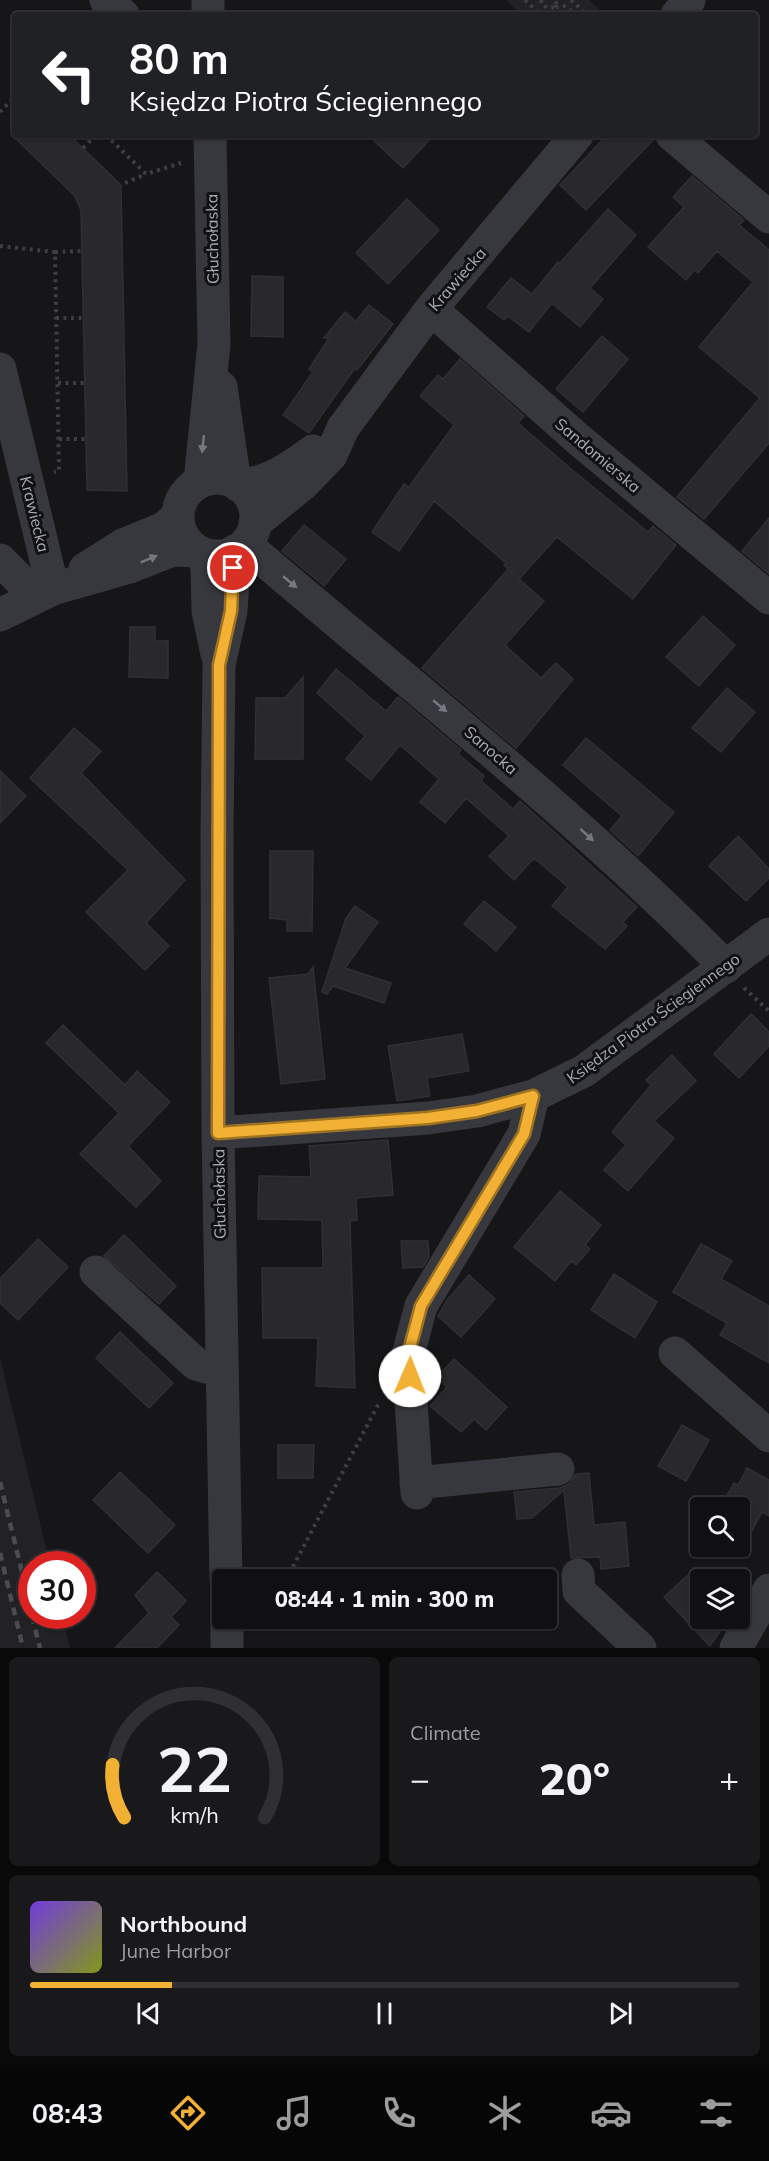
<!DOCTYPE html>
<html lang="en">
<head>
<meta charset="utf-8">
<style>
  body { margin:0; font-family:Mulish,sans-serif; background:#19191b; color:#f1f3f6; height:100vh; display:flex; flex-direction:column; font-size:22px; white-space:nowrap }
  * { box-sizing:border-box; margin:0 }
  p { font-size:20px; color:#9c9d9f }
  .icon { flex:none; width:33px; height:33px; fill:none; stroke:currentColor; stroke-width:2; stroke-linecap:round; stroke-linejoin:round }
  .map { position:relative; height:1648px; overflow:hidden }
  .sheet { display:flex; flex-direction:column; gap:9px; padding:9px; background:#09090a; flex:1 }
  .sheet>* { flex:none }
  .top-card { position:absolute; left:12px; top:12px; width:746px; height:126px; border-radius:6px; box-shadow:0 2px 4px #0004,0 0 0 2px #303032; background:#202124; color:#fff; overflow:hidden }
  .fabs { position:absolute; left:690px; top:1497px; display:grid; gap:12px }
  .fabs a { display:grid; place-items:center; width:60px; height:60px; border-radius:6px; background:#101012; box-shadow:0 2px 4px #0004,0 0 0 2px #303032; font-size:30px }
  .speed { position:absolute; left:18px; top:1551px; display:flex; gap:12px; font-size:30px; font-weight:700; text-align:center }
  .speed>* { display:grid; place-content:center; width:78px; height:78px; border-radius:50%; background:#101012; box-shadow:0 2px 4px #0004,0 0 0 2px #303032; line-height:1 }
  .speed .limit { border:9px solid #d22; background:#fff; color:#111 }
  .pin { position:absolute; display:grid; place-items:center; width:51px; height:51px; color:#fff; margin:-26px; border:3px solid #fff; border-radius:50%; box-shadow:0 2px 6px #0007 }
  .me { position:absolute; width:66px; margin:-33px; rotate:1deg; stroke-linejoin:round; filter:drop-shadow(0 0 4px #0008) }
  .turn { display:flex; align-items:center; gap:21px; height:126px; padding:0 18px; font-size:27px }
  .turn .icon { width:78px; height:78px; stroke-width:2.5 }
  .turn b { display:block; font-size:42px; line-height:51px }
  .big { font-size:45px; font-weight:800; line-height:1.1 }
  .sheet .widget { flex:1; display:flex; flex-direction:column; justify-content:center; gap:9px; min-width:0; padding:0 21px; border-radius:9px; background:#19191b }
  .sheet .dial { align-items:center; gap:0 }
  .dial svg { height:156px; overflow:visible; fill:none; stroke:#303032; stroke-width:7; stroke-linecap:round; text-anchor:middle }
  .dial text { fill:#f1f3f6; stroke:none }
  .song { display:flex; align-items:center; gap:18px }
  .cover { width:72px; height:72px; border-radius:9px; background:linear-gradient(135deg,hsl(260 70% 55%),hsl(70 70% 35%)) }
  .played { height:6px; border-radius:3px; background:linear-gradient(90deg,#f2b134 20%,#303032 20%) }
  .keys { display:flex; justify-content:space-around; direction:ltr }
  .heat { display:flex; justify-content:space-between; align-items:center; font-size:33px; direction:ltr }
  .sheet .tiles { flex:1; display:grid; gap:9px; grid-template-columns:1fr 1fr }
  .widget:last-child { grid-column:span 2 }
  .trip { position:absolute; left:212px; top:1569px; width:345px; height:60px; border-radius:6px; background:#101012; box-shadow:0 2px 4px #0004,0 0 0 2px #303032; font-weight:800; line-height:60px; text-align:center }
  .dock { display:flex; height:96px; justify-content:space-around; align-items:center; background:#060607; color:#9c9d9f }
  .dock .icon { width:42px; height:42px }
  .dock .selected { color:#f2b134 }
  .dock b { font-size:27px; color:#f1f3f6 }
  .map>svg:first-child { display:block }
  .built { fill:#222225 }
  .building { fill:#29292c; stroke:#303034; stroke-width:1.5 }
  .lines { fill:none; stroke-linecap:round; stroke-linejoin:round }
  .path { stroke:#3d3f44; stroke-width:4; stroke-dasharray:3 4.5; stroke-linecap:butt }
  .minor { stroke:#37383d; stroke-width:33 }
  .rail { stroke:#4a4c52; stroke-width:4.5; stroke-dasharray:8 6; stroke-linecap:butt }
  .oneway { fill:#757881 }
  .route-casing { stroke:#9d7322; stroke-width:15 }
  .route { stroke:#f2b134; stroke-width:10 }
  .labels { text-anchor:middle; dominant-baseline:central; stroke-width:6; stroke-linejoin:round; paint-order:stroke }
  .street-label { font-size:16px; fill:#a8adb8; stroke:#111113 }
</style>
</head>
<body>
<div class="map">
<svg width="769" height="1648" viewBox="0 0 769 1648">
  <rect width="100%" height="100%" fill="#161618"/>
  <path class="built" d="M506 0H589L605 15H522Z
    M0 1358 50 1564H32V1616H62L70 1648H0Z"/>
  <path class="building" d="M12 135H69L121 185 127 491 87 490 81 211 75 196Z
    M368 135H434L403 168Z
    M607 135H654V139L586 210 560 185Z
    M692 176 744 220 739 225 769 250V443L704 519 677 497 760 398 699 347 753 282 717 251 698 273 694 270 686 280 648 247 684 207 673 197Z
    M407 199 439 230 388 284 356 253Z
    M608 209 636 235 590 288 603 299 580 327 552 303 529 332 508 316 504 320 487 307 511 278 532 294 558 262 560 263Z
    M252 276 283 277V337L251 336Z
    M369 305 393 324 357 370 355 368 309 433 283 415 313 372 309 369 329 338H324L345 312 356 321Z
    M602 336 628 359 583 412 556 389Z
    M460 359 524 416 518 423 571 469 648 532 653 526 676 545 633 599 557 537 519 579 544 601 505 645 541 678 556 663 573 679 516 748 422 668 508 569 514 575 504 565 506 563 434 501 399 551 372 532 404 484 409 487 454 425 420 396 438 375 443 379Z
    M769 518V574L742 551Z
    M304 525 346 559 324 586 282 551Z
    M703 616 735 645 699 686 666 657Z
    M130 627H155V641H168V678L129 677Z
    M336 669 386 711 398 697 461 750 458 754 484 776 481 781 513 809 520 801 637 907 623 922 627 926 605 949 552 906 568 887 534 858 514 880 489 856 509 836 466 798 445 823 420 802 439 779 400 745 371 780 346 759 365 736 317 693Z
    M303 677V759H255L256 698H285Z
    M727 688 755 712 721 752 692 728Z
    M74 728 101 751 81 773 185 880 146 923 169 946 145 970 86 912 128 870 30 778Z
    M586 738 674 812 638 856 610 830 622 816 563 765Z
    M0 771 26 796 0 823Z
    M738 836 769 869V878L746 901 709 866Z
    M270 851H313L312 931H287V920L270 918Z
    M484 901 516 927 496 951 464 924Z
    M355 906 378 922 345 968 391 983 384 1003 333 986 327 994 322 992 346 918Z
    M313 967 325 1079 281 1084 269 978 308 974Z
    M751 1014 769 1032V1046L739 1078 714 1054Z
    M63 1025 125 1085 137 1071 170 1102 128 1146 161 1181 136 1207 80 1154 119 1113 46 1043Z
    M462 1034 469 1071 427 1078 430 1096 397 1101 388 1046Z
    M672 1055 696 1081 654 1121 674 1138 628 1191 604 1170 626 1145 612 1132 651 1085 646 1080Z
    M388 1140 393 1195 356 1198 357 1220 350 1221 355 1388 316 1386 318 1338H263L262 1268H323L322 1220 258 1219 259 1176 311 1177 309 1146Z
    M560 1191 601 1225 585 1245 590 1249 576 1265 571 1261 555 1281 514 1247Z
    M124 1235 176 1286 159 1304 104 1256Z
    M38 1239 68 1267 18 1320 0 1303V1279Z
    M401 1241H428L429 1257 423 1267 403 1268Z
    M701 1244 732 1261 721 1279 769 1306V1363L720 1335 727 1323 673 1292Z
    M614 1274 657 1302 635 1338 591 1310Z
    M469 1275 495 1299 461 1337 438 1316 447 1300Z
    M120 1332 173 1383 149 1408 96 1358Z
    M454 1359 507 1407 486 1430 474 1419 461 1432 430 1406 447 1387 437 1377Z
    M682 1425 709 1440 686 1481 658 1466Z
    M278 1445H314L313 1478H278Z
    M747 1468 769 1480V1516L762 1512 740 1553V1508H720L734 1483 738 1485Z
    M120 1472 175 1525 148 1553 93 1500Z
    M589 1473 594 1525 625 1522 629 1566 601 1569 600 1557 571 1558 564 1490 532 1518 517 1519 514 1492 560 1488 569 1484 576 1474Z
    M157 1572 186 1601 171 1617 179 1625 157 1648H115L149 1613 135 1595Z
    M688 1575 700 1588V1618H729L710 1646 664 1597Z"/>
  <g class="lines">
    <path class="path" d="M525 0 541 15
      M541 0 542 5 548 8 556 7V0
      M571 0 587 15
      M555 15 556 7 564 6 570 10 571 15
      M0 112 15 96
      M106 135 146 174 181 163
      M83 148 96 135
      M125 183 146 174
      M0 246 55 252 59 471 54 472
      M55 252 82 251
      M56 318H83
      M58 383H84
      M59 439H85
      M744 988 769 1011
      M286 1580 380 1401"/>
    <path class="minor" d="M106 0 123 15
      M208 0V15
      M677 15 689 0
      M672 135 769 217
      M431 309 578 439 769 598
      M0 369 53 589
      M221 387 235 483
      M178 517a39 39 0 1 1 78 0a39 39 0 1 1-78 0Z
      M200 482 214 344 210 135
      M239 486C269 482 289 469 313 451
      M255 523 303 484 331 455 343 428 431 309 577 135
      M245 544C407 683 576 814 726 967
      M203 554 207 568 208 611 217 654
      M0 560 36 596
      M85 569 123 545 164 528 178 516
      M0 615 53 589 130 567 173 550 197 551
      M218 1133 428 1118 477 1111 533 1096 584 1071 769 934
      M96 1272 196 1364 222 1371
      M675 1353 769 1436
      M416 1483 558 1469
      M417 1493 408 1355 421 1306 524 1134 533 1096
      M578 1575 579 1591 640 1648
      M226 1580 218 1133 217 834 219 665 231 611 235 551
      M227 1618V1648
      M736 1648 769 1590"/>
    <path class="rail" d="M0 1482 32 1613
      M0 1553 23 1648
      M32 1616 40 1648"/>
  </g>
  <defs><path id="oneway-solid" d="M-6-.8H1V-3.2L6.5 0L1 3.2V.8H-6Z" transform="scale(1.5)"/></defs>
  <g class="oneway">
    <use href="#oneway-solid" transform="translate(203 444) rotate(96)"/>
    <use href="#oneway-solid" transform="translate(149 559) rotate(-22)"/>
    <use href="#oneway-solid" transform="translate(290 582) rotate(40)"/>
    <use href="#oneway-solid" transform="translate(440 706) rotate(40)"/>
    <use href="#oneway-solid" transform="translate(587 835) rotate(42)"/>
  </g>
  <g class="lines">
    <defs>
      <path id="route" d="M233 568 231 611 219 665 218 1133 428 1118 477 1111 533 1096 524 1134 421 1306 408 1355 410 1376"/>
    </defs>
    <use href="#route" class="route-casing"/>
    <use href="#route" class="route"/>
  </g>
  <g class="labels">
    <g class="street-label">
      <text transform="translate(212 239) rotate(-91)">Głuchołaska</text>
      <text transform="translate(457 279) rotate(-49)">Krawiecka</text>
      <text transform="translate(598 455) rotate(40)">Sandomierska</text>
      <text transform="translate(35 514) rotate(76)">Krawiecka</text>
      <text transform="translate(491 750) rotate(41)">Sanocka</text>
      <text transform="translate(653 1018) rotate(-36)">Księdza Piotra Ściegiennego</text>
      <text transform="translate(219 1194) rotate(-91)">Głuchołaska</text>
    </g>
  </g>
</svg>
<div class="fabs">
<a><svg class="icon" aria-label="search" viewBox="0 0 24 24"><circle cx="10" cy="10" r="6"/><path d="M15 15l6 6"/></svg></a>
<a><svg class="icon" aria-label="layers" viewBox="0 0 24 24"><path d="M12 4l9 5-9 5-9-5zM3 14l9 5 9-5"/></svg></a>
</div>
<div class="speed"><div class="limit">30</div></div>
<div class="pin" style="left:233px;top:568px;background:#d93025"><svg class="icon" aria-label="arrive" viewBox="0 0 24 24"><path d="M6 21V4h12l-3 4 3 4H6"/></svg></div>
<svg class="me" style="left:410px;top:1376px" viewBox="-20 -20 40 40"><circle r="19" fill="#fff"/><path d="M0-13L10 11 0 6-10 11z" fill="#f2b134"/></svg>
<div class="trip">08:44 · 1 min · 300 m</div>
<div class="top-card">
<div class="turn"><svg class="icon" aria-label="left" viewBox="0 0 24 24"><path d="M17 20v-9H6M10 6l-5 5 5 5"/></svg><div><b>80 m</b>Księdza Piotra Ściegiennego</div></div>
</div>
</div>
<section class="sheet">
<div class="tiles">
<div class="widget dial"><svg viewBox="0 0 100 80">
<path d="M14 69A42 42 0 1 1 86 69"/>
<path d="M14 69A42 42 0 0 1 8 42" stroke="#f2b134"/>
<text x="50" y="56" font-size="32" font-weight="700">22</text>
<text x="50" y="72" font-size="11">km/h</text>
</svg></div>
<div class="widget"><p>Climate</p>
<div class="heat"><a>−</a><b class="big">20°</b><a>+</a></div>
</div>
<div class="widget">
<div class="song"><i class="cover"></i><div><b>Northbound</b><p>June Harbor</p></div></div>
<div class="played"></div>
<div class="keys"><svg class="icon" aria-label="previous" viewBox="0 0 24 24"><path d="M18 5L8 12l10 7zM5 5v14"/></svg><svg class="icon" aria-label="pause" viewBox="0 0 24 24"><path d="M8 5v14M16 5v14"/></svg><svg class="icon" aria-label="next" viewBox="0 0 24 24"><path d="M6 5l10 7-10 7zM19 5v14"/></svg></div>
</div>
</div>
</section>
<nav class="dock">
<b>08:43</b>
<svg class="icon selected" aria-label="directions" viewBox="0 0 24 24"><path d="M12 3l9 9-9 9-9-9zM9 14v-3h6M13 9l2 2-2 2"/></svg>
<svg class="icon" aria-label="music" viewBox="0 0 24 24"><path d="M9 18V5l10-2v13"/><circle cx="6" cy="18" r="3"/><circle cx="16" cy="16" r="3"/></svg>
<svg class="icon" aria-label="phone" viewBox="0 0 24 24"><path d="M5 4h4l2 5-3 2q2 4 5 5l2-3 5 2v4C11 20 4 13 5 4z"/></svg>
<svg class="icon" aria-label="climate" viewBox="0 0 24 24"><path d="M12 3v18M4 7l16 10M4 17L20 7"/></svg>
<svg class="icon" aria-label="car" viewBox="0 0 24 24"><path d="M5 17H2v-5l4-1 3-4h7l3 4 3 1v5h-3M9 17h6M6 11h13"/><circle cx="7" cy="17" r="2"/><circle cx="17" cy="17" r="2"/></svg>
<svg class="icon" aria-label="filters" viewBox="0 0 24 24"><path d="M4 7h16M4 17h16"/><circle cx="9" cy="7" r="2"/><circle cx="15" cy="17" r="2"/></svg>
</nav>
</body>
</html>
